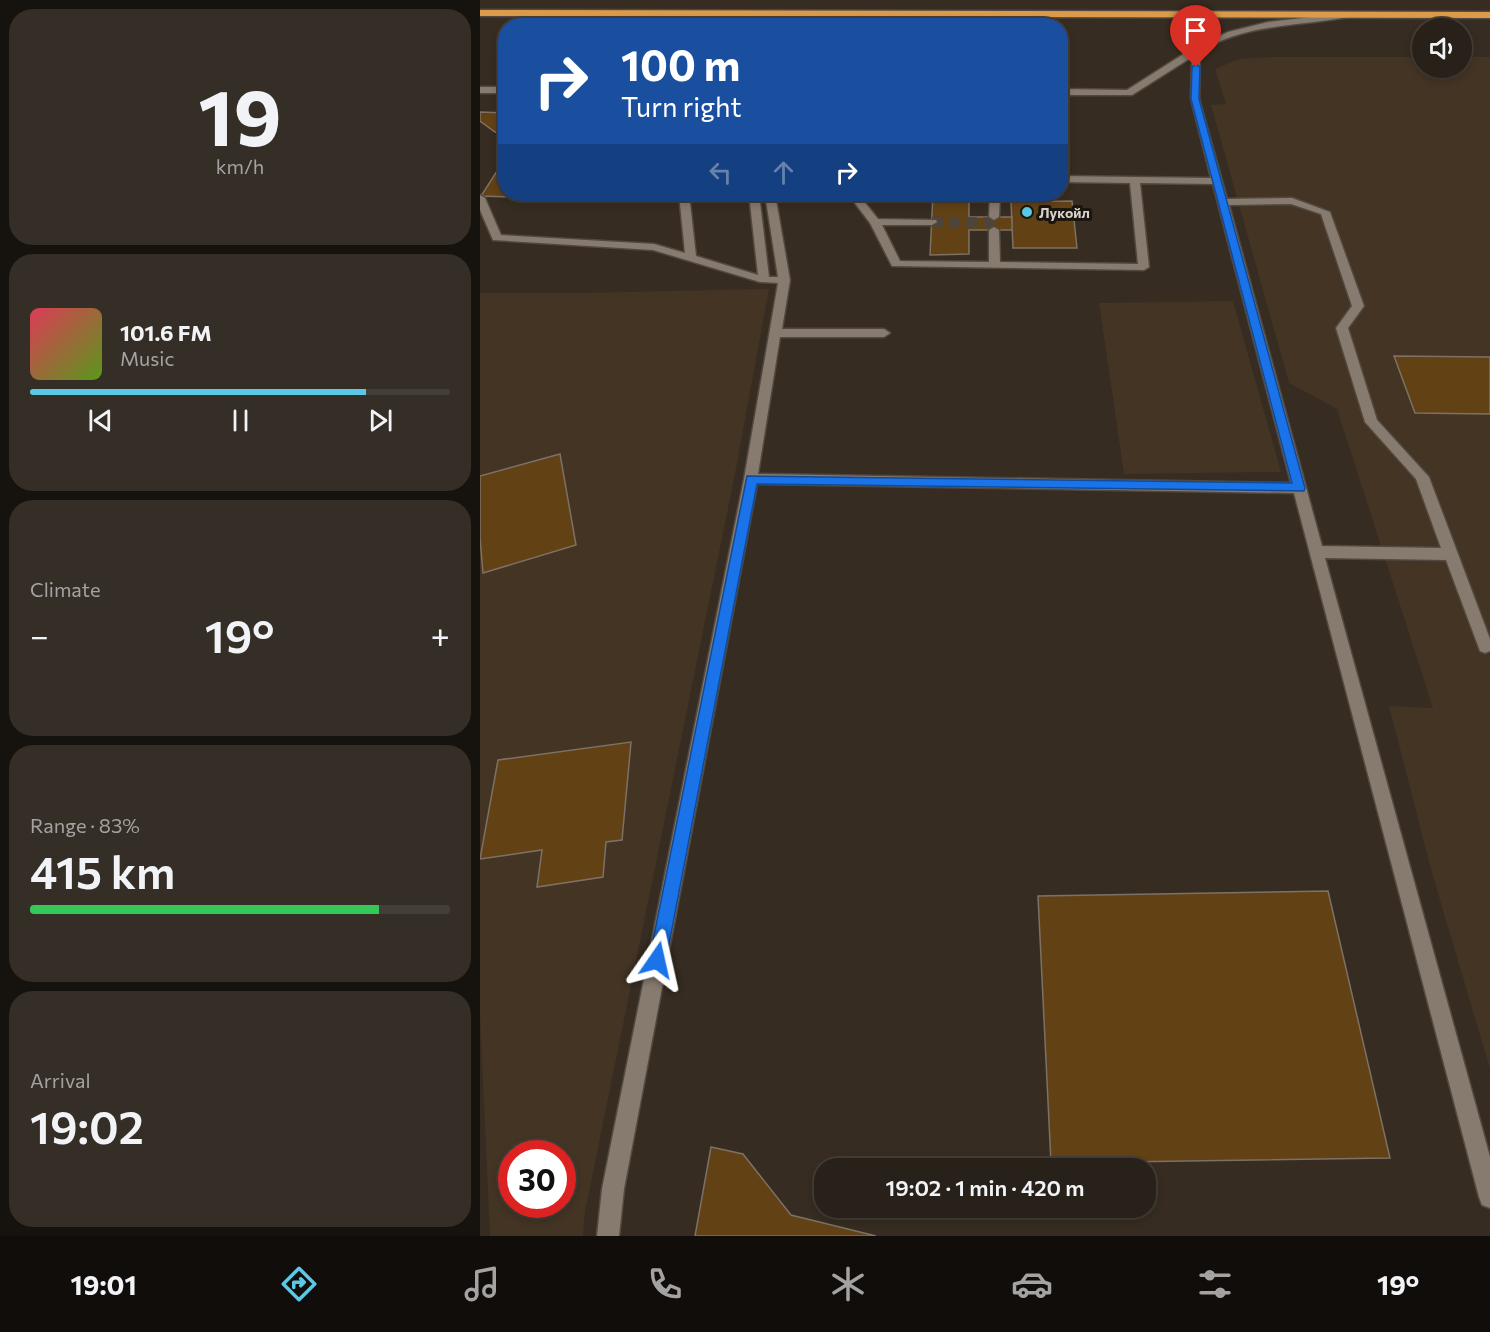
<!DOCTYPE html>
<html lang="en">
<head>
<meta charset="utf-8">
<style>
  body { margin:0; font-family:Commissioner,sans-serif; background:#342e26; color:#f1f3f6; height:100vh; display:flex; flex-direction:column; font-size:22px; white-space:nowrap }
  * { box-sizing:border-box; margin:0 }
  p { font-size:20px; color:#a5a3a2 }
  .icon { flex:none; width:33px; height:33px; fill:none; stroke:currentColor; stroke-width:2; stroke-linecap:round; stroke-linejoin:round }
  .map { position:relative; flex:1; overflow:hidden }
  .details { display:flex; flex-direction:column; gap:9px; padding:9px; background:#16120e; width:480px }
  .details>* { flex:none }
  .hud { position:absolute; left:18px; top:18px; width:570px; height:183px; border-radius:24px; box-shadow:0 3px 9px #0003,0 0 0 2px #443e38; background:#1a4fa0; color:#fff; overflow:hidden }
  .tools { position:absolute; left:932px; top:18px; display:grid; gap:12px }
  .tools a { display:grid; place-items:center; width:60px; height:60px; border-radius:50%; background:#282119; box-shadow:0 3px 9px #0003,0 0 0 2px #443e38; font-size:30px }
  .speed { position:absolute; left:18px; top:1140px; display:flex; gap:12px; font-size:30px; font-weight:700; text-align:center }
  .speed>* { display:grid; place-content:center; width:78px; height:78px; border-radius:50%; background:#282119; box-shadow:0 3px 9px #0003,0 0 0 2px #443e38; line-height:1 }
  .speed .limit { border:9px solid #d22; background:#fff; color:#111 }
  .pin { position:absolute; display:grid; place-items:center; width:51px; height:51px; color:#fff; margin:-62px -26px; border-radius:50% 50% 50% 0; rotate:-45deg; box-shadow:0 0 6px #0007 }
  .pin .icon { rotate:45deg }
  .me { position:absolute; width:66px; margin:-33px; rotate:11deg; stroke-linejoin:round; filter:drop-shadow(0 0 4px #0008) }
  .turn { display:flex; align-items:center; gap:21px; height:126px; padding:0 24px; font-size:27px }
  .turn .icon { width:78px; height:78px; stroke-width:2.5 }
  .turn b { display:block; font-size:42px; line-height:51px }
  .lanes { display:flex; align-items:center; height:57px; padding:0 24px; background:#0003; justify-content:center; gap:30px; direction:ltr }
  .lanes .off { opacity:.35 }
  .big { font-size:45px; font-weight:600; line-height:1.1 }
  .details .widget { flex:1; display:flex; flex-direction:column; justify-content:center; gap:9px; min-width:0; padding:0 21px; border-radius:24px; background:#342e26 }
  .details .dial { align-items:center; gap:0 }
  .dial b { font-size:78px; line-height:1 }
  .song { display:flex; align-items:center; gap:18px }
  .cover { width:72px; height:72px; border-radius:9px; background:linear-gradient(135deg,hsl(350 70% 55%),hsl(90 70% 35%)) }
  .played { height:6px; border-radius:3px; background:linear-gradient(90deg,#5bc8e6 80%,#443e38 80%) }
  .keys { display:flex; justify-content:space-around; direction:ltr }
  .heat { display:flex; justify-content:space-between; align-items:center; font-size:33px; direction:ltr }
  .charge { height:9px; border-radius:4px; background:linear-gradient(90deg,#34c759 83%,#443e38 0) }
  .trip { position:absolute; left:334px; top:1158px; width:342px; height:60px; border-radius:24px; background:#282119; box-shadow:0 3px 9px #0003,0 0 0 2px #443e38; font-weight:600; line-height:60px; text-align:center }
  .tabs { display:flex; height:96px; justify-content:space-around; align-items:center; background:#100d0a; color:#a5a3a2 }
  .tabs .icon { width:42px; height:42px }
  .tabs .selected { color:#5bc8e6 }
  .tabs b { font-size:27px; color:#f1f3f6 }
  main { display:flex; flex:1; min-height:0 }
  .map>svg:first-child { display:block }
  .built { fill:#433424; fill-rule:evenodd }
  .building { fill:#624115; stroke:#7d7165; stroke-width:1.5 }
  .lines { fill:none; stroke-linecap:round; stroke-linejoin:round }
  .minor-tunnel { stroke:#4e453a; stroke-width:11; stroke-dasharray:11 6; stroke-linecap:butt }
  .minor-casing { stroke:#514940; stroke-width:3 }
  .highway-casing { stroke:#514940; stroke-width:3 }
  .minor { fill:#877b6f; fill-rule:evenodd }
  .highway { fill:#dc9b4a; fill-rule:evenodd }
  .route { fill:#1a73e8; stroke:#114b97; stroke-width:1.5 }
  .poi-dot { fill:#5bc8e6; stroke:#191510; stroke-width:2 }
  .labels { text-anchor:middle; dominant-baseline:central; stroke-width:6; stroke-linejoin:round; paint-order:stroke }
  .far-poi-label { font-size:14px; font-weight:bold; fill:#d8d1ca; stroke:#191510; text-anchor:start }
</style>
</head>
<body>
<main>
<section class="details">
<div class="widget dial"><b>19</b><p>km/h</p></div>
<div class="widget">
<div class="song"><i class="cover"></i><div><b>101.6 FM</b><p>Music</p></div></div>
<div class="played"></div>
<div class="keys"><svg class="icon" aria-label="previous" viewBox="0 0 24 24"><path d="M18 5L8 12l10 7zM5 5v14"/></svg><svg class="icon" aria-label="pause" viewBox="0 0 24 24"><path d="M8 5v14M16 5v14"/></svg><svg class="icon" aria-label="next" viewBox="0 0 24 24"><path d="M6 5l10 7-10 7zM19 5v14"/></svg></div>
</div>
<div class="widget"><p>Climate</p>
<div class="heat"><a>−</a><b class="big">19°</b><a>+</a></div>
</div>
<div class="widget"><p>Range · 83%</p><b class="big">415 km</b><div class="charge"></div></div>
<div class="widget"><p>Arrival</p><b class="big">19:02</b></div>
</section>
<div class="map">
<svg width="1010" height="1236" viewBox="0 0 1010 1236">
  <rect width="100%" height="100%" fill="#362c21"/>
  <path class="built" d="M792 57H942V68H981V57H1010V1069L952 873 909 706 953 708 857 409 809 383 731 105 746 104 735 69 759 59Z
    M289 289 254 479 105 1212 103 1236H10L0 1015V293H101ZM32 1154H82V1204H32Z
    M753 301 801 472 644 474 619 303Z"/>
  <path class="building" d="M0 112 26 113V134L15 132 0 121Z
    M26 157V194H151L148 201 1 196Z
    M453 194H489V217H532V230H489V254L450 255Z
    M592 201 597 248H533L531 202Z
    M914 356 1010 357V414L935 413Z
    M80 454 96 545 3 573 0 538V476Z
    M151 742 142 840 126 842 123 877 57 887 62 850 0 859 18 760Z
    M848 891 910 1158 571 1163 558 896Z
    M231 1147 263 1154 311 1215 396 1236H215Z"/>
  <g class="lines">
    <path class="minor-tunnel" d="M452 222 514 223"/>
    <defs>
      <path id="minor" d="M153 11 219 24 223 26H204L150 15 149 13Z
        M865 13H868V17C815 27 769 23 720 51L719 99 747 199 812 198 850 212 884 306 868 328 897 420 949 477 1010 639V651L1005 653 1000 651 966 560 845 558 1010 1157V1208L1002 1205 999 1197 814 493 277 484 144 1189 139 1236H117L122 1189 264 479 298 283 280 282 173 250 13 240 0 210V195L5 198 21 235 174 244 205 253 199 194H209L216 256 278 275 269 194H279L289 277H298L285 194H295L310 280 302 329H404L410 333 404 337H300L278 474 811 483 733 184 660 183 669 267 664 270 412 266 390 223 368 194H378L398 219 456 220 457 222 452 225H402L420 261 509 262V230L514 227 519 230 520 262 658 264 650 183 580 182V176L731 178 711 99 712 57 652 95H580V89L647 90 713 48 748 32 788 22ZM811 204 841 214 872 306 856 328 885 422 936 479 961 548 842 546 749 205Z
        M0 87H26V93H0Z
        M510 194H520L519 217 514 220 509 217Z"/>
      <path id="highway" d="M0 10 1010 12V18L0 16Z"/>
    </defs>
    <use href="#minor" class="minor-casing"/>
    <use href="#highway" class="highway-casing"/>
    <use href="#minor" class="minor"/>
    <use href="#highway" class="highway"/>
  </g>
  <path class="route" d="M716 64 720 67 719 99 825 488 824 491 277 484 186 960 184 966 177 968 171 966 169 960 267 476 812 483 711 99 712 67Z"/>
  <circle class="poi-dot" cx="547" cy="212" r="6"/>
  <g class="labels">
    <g class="far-poi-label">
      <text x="559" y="212">Лукойл</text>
    </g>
  </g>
</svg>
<div class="tools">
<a><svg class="icon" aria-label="sound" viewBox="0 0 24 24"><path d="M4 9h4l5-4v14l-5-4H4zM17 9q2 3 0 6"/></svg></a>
</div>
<div class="speed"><div class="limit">30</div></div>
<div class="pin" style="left:716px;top:67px;background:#d93025"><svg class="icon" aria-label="arrive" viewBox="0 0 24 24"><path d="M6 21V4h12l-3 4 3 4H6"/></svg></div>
<svg class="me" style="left:177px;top:960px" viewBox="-20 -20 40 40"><path d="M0-17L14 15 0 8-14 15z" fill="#1a73e8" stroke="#fff" stroke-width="4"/></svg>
<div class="trip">19:02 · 1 min · 420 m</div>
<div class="hud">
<div class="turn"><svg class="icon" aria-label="right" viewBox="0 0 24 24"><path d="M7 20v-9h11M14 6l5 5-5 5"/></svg><div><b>100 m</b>Turn right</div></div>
<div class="lanes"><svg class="icon off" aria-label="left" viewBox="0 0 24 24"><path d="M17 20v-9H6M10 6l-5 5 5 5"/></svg><svg class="icon off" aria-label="ahead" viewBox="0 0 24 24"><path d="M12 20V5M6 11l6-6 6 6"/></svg><svg class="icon" aria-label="right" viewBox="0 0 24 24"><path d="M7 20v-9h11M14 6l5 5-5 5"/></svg></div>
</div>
</div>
</main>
<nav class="tabs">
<b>19:01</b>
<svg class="icon selected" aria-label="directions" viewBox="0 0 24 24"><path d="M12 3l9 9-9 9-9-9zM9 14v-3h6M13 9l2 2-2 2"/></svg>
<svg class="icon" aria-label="music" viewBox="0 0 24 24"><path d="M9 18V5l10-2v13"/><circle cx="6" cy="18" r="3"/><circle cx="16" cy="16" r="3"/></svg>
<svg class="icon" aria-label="phone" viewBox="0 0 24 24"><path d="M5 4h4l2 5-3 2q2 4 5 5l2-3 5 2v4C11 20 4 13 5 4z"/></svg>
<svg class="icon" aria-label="climate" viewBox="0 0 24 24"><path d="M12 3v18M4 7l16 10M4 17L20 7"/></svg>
<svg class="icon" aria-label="car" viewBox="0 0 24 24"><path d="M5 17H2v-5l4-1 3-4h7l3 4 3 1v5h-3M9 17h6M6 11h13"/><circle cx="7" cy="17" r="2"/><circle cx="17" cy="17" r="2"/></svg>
<svg class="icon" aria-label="filters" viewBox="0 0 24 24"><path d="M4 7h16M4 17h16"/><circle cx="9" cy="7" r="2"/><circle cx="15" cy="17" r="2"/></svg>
<b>19°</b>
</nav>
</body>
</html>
